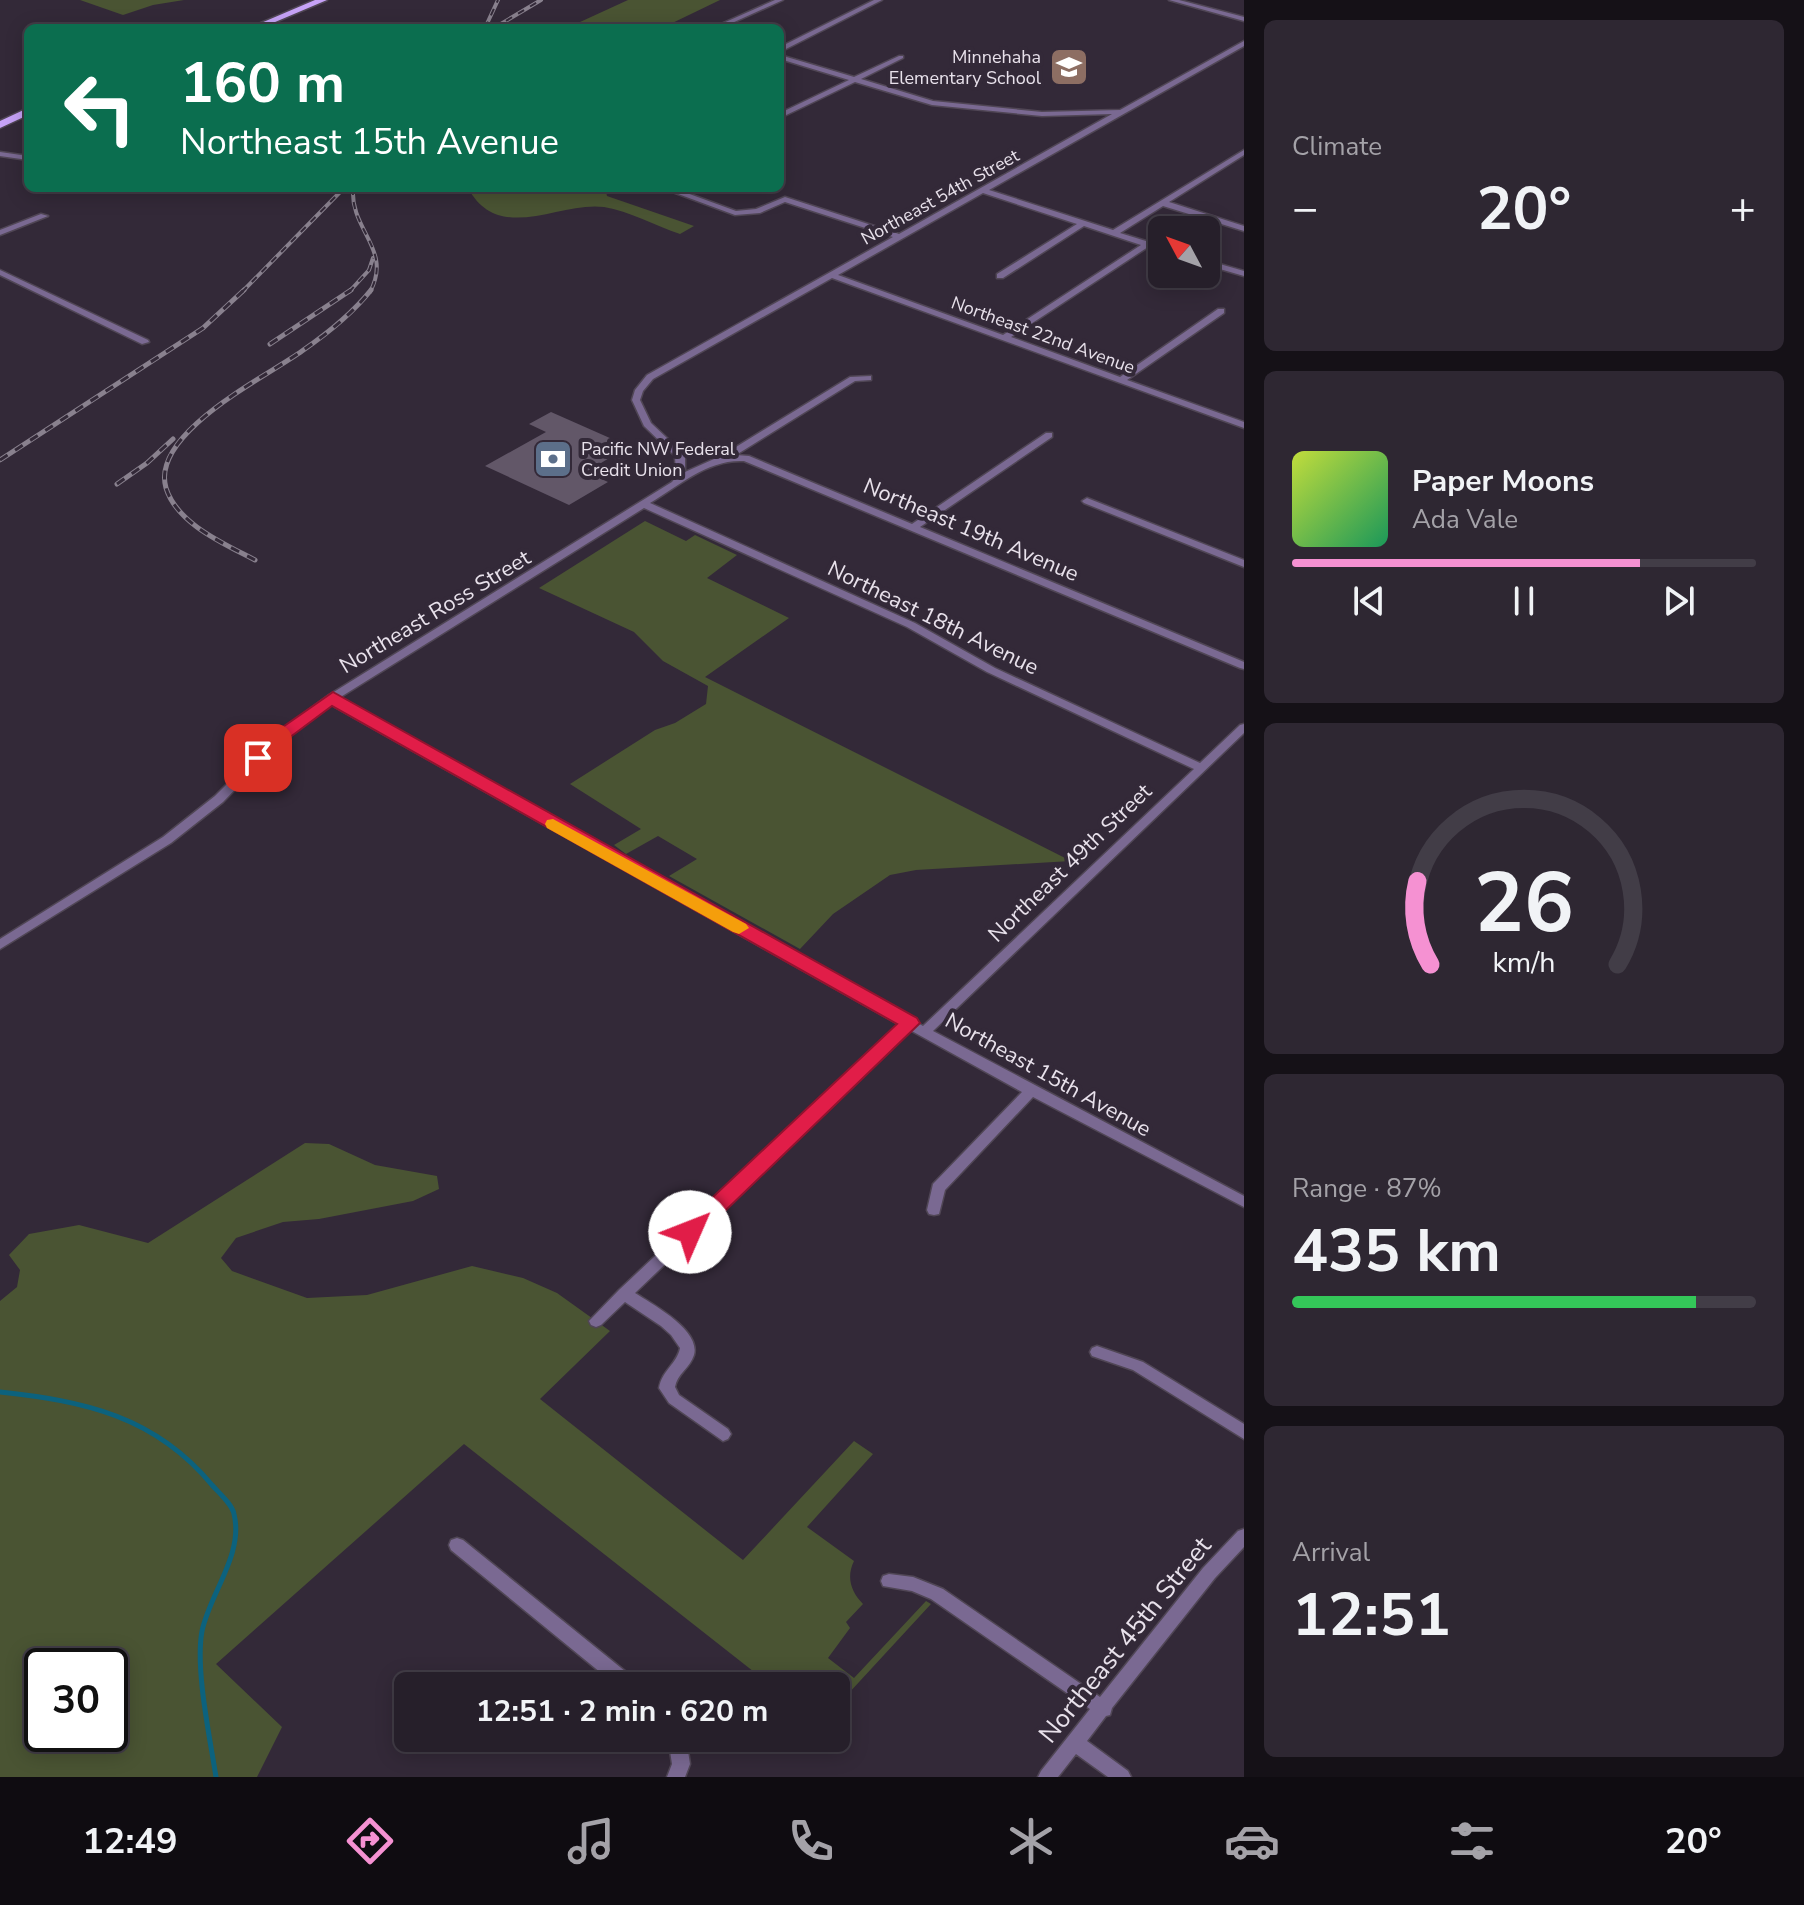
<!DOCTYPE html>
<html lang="en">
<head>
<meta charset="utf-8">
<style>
  body { margin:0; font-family:"Nunito Sans",sans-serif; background:#2e2732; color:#f1f3f6; height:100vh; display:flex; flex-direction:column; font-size:30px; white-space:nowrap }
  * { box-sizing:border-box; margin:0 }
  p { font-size:26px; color:#a4a2a8 }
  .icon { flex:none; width:44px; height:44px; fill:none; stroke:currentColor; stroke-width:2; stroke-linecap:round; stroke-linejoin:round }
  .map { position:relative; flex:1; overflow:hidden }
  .details { display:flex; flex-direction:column; gap:20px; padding:20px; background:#151117; width:560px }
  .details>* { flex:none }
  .guide { position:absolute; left:24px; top:24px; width:760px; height:168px; border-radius:12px; box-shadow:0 4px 20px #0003,0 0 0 2px #423d47; background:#0b6e4f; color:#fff; overflow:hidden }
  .needle { width:52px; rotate:311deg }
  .fabs { position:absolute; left:1148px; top:216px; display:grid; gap:16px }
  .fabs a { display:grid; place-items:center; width:72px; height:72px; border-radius:12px; background:#261f2a; box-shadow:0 4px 20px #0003,0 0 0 2px #423d47; font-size:40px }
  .speed { position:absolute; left:24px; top:1648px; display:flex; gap:16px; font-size:40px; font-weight:700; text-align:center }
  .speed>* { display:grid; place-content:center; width:104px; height:104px; border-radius:50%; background:#261f2a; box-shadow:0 4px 20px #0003,0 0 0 2px #423d47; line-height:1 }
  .speed .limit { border:4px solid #111; border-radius:12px; background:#fff; color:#111 }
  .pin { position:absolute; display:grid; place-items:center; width:68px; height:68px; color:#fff; margin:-34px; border-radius:16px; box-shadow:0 4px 12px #0006 }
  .me { position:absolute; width:88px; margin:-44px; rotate:46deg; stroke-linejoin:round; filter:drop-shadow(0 0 6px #0008) }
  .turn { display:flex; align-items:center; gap:28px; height:168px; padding:0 24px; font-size:36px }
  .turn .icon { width:104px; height:104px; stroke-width:2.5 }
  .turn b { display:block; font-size:56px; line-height:68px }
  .big { font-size:60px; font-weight:700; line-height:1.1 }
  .details .tile { flex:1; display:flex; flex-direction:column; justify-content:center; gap:12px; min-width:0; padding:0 28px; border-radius:12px; background:#2e2732 }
  .details .dial { align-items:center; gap:0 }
  .dial svg { height:208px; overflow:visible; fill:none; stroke:#423d47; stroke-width:7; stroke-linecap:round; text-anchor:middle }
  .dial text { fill:#f1f3f6; stroke:none }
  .song { display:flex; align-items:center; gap:24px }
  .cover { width:96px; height:96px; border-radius:12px; background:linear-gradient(135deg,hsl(70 70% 55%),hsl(150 70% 35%)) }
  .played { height:8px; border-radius:4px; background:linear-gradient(90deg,#f591d2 75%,#423d47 75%) }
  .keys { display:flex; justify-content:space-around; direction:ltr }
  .heat { display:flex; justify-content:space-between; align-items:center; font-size:44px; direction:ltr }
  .charge { height:12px; border-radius:6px; background:linear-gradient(90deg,#34c759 87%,#423d47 0) }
  .trip { position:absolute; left:394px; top:1672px; width:456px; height:80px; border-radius:12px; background:#261f2a; box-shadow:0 4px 20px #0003,0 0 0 2px #423d47; font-weight:700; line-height:80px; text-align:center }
  .menu { display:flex; height:128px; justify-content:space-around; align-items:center; background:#0f0c11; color:#a4a2a8 }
  .menu .icon { width:56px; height:56px }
  .menu .current { color:#f591d2 }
  .menu b { font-size:36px; color:#f1f3f6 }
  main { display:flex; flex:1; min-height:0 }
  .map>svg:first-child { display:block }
  .green { fill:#4a5433; fill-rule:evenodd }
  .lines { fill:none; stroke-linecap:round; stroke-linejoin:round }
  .stream { stroke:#0c627e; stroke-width:5 }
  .building { fill:#625768 }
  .minor-casing { stroke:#504655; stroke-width:3 }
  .major-casing { stroke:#504655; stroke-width:3 }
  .minor { fill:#7a6992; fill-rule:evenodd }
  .major { fill:#c6a2f7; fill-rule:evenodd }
  .rail-far1-casing { stroke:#89818e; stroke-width:4 }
  .rail-casing { stroke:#89818e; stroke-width:5 }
  .rail-far1 { stroke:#332938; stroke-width:2; stroke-dasharray:7; stroke-linecap:butt }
  .rail { stroke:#332938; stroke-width:3; stroke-dasharray:9; stroke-linecap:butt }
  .route { fill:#e11d48; stroke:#92132f; stroke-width:2 }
  .slow { fill:#f59e0b }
  .labels { text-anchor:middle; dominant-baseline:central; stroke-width:8; stroke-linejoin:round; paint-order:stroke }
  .far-poi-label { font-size:18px; fill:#e8e1eb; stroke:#332938; text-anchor:end }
  .far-street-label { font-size:18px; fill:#e8e1eb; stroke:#332938 }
  .street-label { font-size:22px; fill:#e8e1eb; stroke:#332938 }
  .near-street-label { font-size:26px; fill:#e8e1eb; stroke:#332938 }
</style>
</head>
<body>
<main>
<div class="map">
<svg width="1244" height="1777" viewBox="0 0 1244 1777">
  <rect width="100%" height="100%" fill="#332938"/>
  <path class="green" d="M80 0H184L153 5 123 15Z
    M628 0H720L662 28H567Z
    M468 188H605L607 196 694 226 680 234C656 226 629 211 604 207 559 201 499 245 468 188Z
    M645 521 686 541 695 535 737 555 707 578 789 618 705 677 1071 861 916 870 890 875 833 914 800 949 669 876 697 859 658 836 626 854 614 845 641 829 570 784 655 730 675 723 706 704 708 686 663 661 634 632 539 588Z
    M305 1143 329 1144 375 1165 437 1176 439 1189 413 1201 319 1219 283 1222 236 1238 221 1258 232 1271 307 1298 367 1295 472 1266 523 1278 557 1293 610 1331 540 1399 743 1560 854 1441 873 1454 807 1527 854 1561C846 1577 851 1592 863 1604L846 1622 850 1628 828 1658 854 1678 926 1601 931 1604 836 1707V1686H772L464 1444 216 1664 282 1727 257 1777H0V1301L17 1287 20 1270 9 1255 29 1234 79 1225 148 1243ZM42 1666H110V1734H42Z"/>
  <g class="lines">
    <path class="stream" d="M0 1392C84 1401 155 1416 212 1485 219 1493 232 1504 234 1514 244 1554 210 1593 202 1631 195 1669 210 1738 216 1777"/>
  </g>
  <path class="building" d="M551 412 637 450 618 461 611 457 586 472 608 482 569 505 485 466 546 432 529 424Z"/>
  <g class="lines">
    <defs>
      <path id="minor" d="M775 0H783L721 28H712Z
        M874 0H882L780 52V47Z
        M1169 0H1179L1244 17V21Z
        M1244 41V46L989 190 1113 230 1244 150V155L1169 202 1244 226V231L1163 206 1120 233 1162 246V251L1148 247 1011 337 1120 377 1218 309H1224V313L1127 380 1244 422V428L832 278 653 379 643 391 640 400 651 423 685 455V472L723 455 850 377 871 376V380L855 381 736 455 749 456 912 524 1046 433H1052V437L920 527 1244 662V669L1240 668 744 461C708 459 680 485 650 503L915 623 995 668 1200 763 1240 725 1244 724V733L933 1031 1244 1196V1207L1033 1097 945 1190 939 1214 934 1215 929 1214 927 1210 933 1184 1022 1092 910 1030 635 1293C652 1304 701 1330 694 1355 690 1368 677 1374 675 1387L679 1395 728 1429 731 1434 728 1439 723 1441 669 1403 659 1388C662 1370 677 1364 680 1348L671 1335 661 1326 625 1302 601 1325 596 1327 591 1325 589 1321 619 1290 900 1025 335 707 332 703 287 736 223 802 171 843 0 949V939L163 837 215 796 279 732 329 695 672 482 676 477 675 456 644 426 632 400 635 390 647 375 893 237 785 202 760 213 735 215 662 188H673L736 211 756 209 785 197 899 234 1112 114 1042 116 932 105 855 82 780 118V113L849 80 780 59V55L854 77 899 56H903V58L861 79 933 101 1042 112 1120 110ZM983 193 1077 224 997 274V278H1003L1084 226 1141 245 1003 335 838 275ZM644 508 907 627 987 672 1194 769 923 1026 343 703 339 698Z
        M0 152 28 156V160L0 156Z
        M114 188H127L123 190Z
        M41 214 48 216 0 235V230Z
        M1206 260 1244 271V276L1206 265Z
        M0 270 148 340 149 342 142 344 0 275Z
        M1087 498 1244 560V567L1084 503 1082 501Z
        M1097 1346 1143 1362 1244 1424V1439L1133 1370 1092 1356 1090 1352 1092 1348Z
        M1244 1529V1547L1215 1578 1112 1708 1110 1715 1106 1716 1087 1741 1128 1771 1131 1777H1108L1076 1754 1058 1777H1038L1041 1771 1090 1709 931 1599 912 1591 883 1586 881 1581 883 1576 889 1574 913 1577 943 1589 1100 1697 1203 1568 1238 1531Z
        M457 1538 463 1540 636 1680 639 1686H617L451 1550 449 1545 451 1540Z
        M668 1738H686L690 1764 685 1777H667L672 1764Z"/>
      <path id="major" d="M315 0H327L261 28H249Z
        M28 108V115L0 128V121Z"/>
    </defs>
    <use href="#minor" class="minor-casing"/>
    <use href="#major" class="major-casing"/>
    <use href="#minor" class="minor"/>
    <use href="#major" class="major"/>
    <defs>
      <path id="rail-far1" d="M485 28 498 0
        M494 28 541 0
        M353 188C350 231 393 249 370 292
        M242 292 344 188
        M349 292 369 270 373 258"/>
      <path id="rail" d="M270 344 351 290
        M0 460 203 328 244 290
        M117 484 147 463 173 439
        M255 560C225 544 177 524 166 488 150 433 266 377 302 351 328 333 352 314 371 290"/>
    </defs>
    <use href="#rail-far1" class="rail-far1-casing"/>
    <use href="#rail" class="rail-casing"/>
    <use href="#rail-far1" class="rail-far1"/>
    <use href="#rail" class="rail"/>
  </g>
  <path class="route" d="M333 692 917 1018 920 1023 697 1238 690 1240 682 1238 679 1232 682 1226 897 1024 332 706 289 738 264 761H252L249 758 252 754 277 731Z"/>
  <path class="slow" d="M553 819 746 924 749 928 739 934 733 932 547 828 545 824 547 820Z"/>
  <defs>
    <symbol id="school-square" viewBox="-11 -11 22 22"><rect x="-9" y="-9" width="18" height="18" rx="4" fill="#8d6e63" stroke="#332938"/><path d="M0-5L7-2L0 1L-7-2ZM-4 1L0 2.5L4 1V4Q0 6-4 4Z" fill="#fff"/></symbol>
    <symbol id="bank-square" viewBox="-11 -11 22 22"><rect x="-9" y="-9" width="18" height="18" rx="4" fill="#5c6f8a" stroke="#332938"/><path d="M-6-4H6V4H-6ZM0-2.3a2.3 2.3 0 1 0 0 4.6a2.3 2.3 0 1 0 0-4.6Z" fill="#fff"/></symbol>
  </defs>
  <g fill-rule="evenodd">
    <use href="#school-square" x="1047" y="45" width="44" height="44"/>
    <use href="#bank-square" x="531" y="437" width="44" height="44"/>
  </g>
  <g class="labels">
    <g class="far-poi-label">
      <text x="1041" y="57">Minnehaha<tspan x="1041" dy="21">Elementary School</tspan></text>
      <text x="581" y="449" text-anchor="start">Pacific NW Federal<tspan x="581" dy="21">Credit Union</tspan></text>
    </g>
    <g class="far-street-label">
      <text transform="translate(940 197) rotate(-29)">Northeast 54th Street</text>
      <text transform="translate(1043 335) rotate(20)">Northeast 22nd Avenue</text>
    </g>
    <g class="street-label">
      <text transform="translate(971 530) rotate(23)">Northeast 19th Avenue</text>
      <text transform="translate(435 612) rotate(-31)">Northeast Ross Street</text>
      <text transform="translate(933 618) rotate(26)">Northeast 18th Avenue</text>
      <text transform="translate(1070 863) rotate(-44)">Northeast 49th Street</text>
      <text transform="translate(1048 1075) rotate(29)">Northeast 15th Avenue</text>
    </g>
    <g class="near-street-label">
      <text transform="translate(1125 1640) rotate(-51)">Northeast 45th Street</text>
    </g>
  </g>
</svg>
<div class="fabs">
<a><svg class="needle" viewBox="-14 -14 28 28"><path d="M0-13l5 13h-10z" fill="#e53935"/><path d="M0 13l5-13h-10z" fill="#a4a2a8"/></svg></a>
</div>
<div class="speed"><div class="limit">30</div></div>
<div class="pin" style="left:258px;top:758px;background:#d93025"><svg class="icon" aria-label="arrive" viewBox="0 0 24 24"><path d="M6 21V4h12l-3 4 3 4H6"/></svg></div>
<svg class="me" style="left:690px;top:1232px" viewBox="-20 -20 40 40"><circle r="19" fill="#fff"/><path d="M0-13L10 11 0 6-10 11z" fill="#e11d48"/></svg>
<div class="trip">12:51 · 2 min · 620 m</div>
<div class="guide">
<div class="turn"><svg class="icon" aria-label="left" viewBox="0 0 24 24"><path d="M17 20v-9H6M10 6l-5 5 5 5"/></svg><div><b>160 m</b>Northeast 15th Avenue</div></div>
</div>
</div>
<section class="details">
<div class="tile"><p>Climate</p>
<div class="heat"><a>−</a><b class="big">20°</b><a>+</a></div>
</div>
<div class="tile">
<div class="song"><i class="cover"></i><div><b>Paper Moons</b><p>Ada Vale</p></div></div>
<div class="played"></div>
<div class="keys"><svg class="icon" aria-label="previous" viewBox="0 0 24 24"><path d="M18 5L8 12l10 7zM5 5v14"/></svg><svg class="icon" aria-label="pause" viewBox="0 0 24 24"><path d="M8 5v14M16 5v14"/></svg><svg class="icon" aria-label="next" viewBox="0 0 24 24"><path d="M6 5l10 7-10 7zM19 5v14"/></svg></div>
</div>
<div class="tile dial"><svg viewBox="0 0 100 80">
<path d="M14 69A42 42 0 1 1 86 69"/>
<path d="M14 69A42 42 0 0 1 9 37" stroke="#f591d2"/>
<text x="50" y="56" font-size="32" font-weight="700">26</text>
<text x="50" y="72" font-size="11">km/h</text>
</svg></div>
<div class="tile"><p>Range · 87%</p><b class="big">435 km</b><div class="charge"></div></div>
<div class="tile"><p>Arrival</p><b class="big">12:51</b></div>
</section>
</main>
<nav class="menu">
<b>12:49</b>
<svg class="icon current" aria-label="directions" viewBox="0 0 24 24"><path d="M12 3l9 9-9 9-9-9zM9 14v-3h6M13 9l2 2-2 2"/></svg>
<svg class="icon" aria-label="music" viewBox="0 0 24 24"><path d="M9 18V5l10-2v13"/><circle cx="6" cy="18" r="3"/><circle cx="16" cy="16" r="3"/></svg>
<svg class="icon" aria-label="phone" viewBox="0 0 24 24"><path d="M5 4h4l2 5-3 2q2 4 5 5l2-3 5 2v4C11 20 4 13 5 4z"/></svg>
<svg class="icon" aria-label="climate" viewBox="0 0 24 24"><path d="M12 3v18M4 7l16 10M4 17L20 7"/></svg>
<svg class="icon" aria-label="car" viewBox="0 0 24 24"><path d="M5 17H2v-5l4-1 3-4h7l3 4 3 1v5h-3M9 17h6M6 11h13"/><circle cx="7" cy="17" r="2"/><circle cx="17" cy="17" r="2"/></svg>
<svg class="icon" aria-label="filters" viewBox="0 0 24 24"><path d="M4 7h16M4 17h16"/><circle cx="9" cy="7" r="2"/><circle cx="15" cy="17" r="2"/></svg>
<b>20°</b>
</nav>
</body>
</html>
